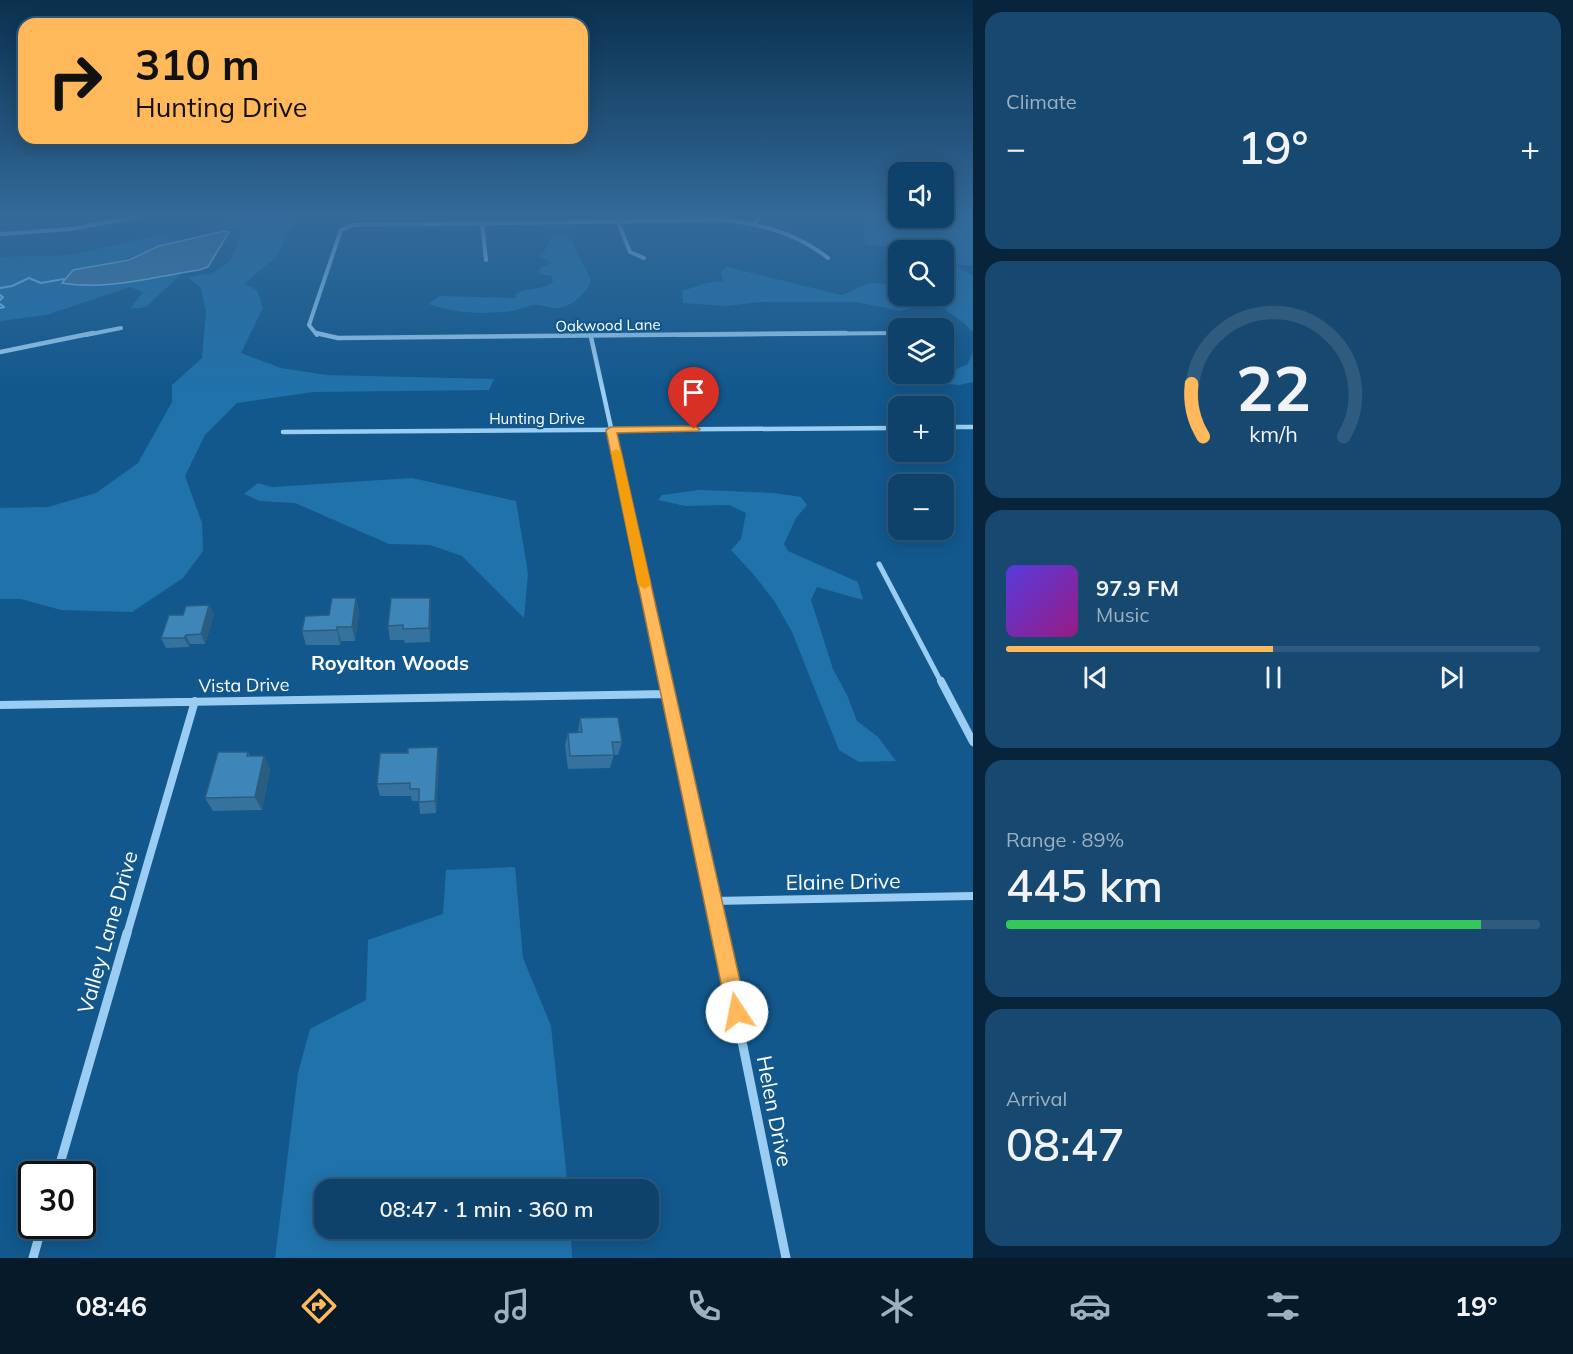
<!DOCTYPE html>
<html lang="en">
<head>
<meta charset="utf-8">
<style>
  body { margin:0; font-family:Mulish,sans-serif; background:#174970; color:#f1f3f6; height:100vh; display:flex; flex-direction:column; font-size:22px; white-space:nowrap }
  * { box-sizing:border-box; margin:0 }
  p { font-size:20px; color:#9bb0c1 }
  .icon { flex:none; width:33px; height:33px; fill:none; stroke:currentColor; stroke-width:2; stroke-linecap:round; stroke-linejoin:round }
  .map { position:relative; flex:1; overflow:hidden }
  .details { display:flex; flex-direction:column; gap:12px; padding:12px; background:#08243a; width:600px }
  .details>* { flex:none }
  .guide { position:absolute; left:18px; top:18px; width:570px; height:126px; border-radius:18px; box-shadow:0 3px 15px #0003,0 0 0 2px #2e5b7e; background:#ffb95a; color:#111; overflow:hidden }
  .buttons { position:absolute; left:888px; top:162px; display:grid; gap:12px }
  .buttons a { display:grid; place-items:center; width:66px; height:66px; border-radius:12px; background:#0e426a; box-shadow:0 3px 15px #0003,0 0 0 2px #2e5b7e; font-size:30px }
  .speed { position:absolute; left:18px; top:1161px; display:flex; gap:12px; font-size:30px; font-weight:700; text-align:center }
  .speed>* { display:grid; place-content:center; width:78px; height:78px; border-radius:50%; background:#0e426a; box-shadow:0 3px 15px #0003,0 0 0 2px #2e5b7e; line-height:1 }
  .speed .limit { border:3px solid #111; border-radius:9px; background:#fff; color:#111 }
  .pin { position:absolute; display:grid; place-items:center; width:51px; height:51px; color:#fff; margin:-62px -26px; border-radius:50% 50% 50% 0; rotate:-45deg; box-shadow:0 0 6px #0007 }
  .pin .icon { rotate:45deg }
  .me { position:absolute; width:66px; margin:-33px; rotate:349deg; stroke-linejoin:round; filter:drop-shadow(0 0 4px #0008) }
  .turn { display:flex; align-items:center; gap:21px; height:126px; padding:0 18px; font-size:27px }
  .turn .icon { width:78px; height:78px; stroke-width:2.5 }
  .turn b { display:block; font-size:42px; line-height:51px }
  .big { font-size:45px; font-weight:600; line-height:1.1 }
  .details .tile { flex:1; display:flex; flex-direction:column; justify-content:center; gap:9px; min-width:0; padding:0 21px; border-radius:18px; background:#174970 }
  .details .dial { align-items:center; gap:0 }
  .dial svg { height:156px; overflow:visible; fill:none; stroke:#2e5b7e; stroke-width:7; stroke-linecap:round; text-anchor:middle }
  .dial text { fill:#f1f3f6; stroke:none }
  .song { display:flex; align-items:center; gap:18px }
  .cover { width:72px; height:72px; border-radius:9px; background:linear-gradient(135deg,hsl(250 70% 55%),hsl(310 70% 35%)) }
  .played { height:6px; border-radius:3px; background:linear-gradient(90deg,#ffb95a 50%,#2e5b7e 50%) }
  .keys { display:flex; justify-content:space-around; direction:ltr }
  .heat { display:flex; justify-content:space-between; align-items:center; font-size:33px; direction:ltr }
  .charge { height:9px; border-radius:4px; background:linear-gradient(90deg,#34c759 89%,#2e5b7e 0) }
  .trip { position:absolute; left:314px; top:1179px; width:345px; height:60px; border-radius:18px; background:#0e426a; box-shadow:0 3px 15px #0003,0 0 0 2px #2e5b7e; font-weight:600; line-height:60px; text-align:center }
  .menu { display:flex; height:96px; justify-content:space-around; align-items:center; background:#061a2a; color:#9bb0c1 }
  .menu .icon { width:42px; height:42px }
  .menu .current { color:#ffb95a }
  .menu b { font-size:27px; color:#f1f3f6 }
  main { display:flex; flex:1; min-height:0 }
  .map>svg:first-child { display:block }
  .green { fill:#2072aa }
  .water { fill:#4679a0; stroke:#8bcbf5; stroke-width:1.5 }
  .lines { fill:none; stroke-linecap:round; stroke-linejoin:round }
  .stream { stroke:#8bcbf5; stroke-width:2 }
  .minor-far4 { stroke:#9acdf1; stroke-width:4 }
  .minor-far3 { stroke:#9acdf1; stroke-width:4.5 }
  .minor-far2 { stroke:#9acdf1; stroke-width:5 }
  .minor-far1 { stroke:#9acdf1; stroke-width:8 }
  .minor { stroke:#9acdf1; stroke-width:9 }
  .wall { fill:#35729e }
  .shaded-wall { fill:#2b5d81 }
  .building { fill:#3e85b8; stroke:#2b5d81; stroke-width:1.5 }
  .route { fill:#ffb95a; stroke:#a6783a; stroke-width:1.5 }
  .slow { fill:#f59e0b }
  .labels { text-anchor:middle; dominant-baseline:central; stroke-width:4.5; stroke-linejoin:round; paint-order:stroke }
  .far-street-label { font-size:15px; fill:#fff; stroke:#12588d }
  .street-label { font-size:18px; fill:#fff; stroke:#12588d }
  .neighbourhood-label { font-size:20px; font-weight:bold; fill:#fff; stroke:#12588d }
  .near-street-label { font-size:21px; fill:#fff; stroke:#12588d }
</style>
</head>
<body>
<main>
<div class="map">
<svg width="973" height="1258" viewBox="0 0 973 1258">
  <rect width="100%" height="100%" fill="#12588d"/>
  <path class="green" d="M244 216H303L290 230 276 257 244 284 257 290 263 308 241 353 281 368 326 375 494 379 489 390 313 392 237 403 205 435 185 476 202 523 203 551 183 578 132 612 61 610 21 599H0V508L48 507 96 493 138 463 172 402V385L202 358 206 312 201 288 189 278 202 274 210 275C229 264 236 256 240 233L235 229 212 232 201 230Z
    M872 216H973V265H956L973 276V332L964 323 926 296H944V250H901L896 247 865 245 864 222Z
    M554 232 570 238 591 280C587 293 572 307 557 308 549 309 542 304 534 305 526 306 519 310 512 311 484 314 455 314 429 304L439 296 515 298 516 294C528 286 539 292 553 282L552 276 539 274 540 268 552 263 539 256 545 250Z
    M158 235H168L172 243 113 263 108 284 183 272 146 307 130 309 143 292 130 287 46 315 0 321V257L72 255Z
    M727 267 841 295C850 293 855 288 864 285 874 281 888 285 898 288V296H912L916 299 917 306 901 311 856 302H760L726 306 683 303 682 291 707 283 723 281 721 271Z
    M973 351V382L959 385 940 383 945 374 968 364Z
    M412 478 516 501 528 573 524 618 462 556 430 545 389 544 295 503 260 501 244 494 258 483 272 487Z
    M700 490 774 493 801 497 807 505 796 518 784 544 788 551 858 582 863 600 817 587 811 600 833 669 847 695 857 721 878 737 896 761 859 762 839 750 792 632 775 602 754 575 731 550 741 539 746 513 729 505 685 506 658 500 662 495Z
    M515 867 523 958 551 1026 568 1189 324 1190V1228L571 1229 572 1258H275L298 1073 310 1029 366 1000 368 940 443 914 446 870Z"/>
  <path class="water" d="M224 231 229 232 208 267 199 270C156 276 106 291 62 283L73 270 129 260 159 246Z"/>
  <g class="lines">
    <path class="stream" d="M0 288 12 286 29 278 41 283 64 279
      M0 295 3 297 0 300
      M0 304 4 307 0 308"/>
    <path class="minor-far4" d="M616 217 630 252 644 258
      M482 222 486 260
      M755 223 762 216
      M0 234 71 229 141 216
      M86 335 121 328
      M317 335 309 325 341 230 353 225 723 220C762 224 796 233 828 258
      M678 335 898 333"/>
    <path class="minor-far3" d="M316 333 338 338 846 333
      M591 337 624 487
      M0 352 93 333
      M944 427H973
      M283 432 898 428"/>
    <path class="minor-far2" d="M623 485 666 682
      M879 564 941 682"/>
    <path class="minor-far1" d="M666 681 721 934
      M941 681 973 742
      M0 705 668 694
      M714 901 973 896
      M127 934 195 701"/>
    <path class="minor" d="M720 933 786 1258
      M57 1174 127 933
      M33 1258 42 1226"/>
  </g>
  <path class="wall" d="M356 598 359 612 355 641H341L340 645H306L302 631 329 615Z
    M430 598 431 612 430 642 405 643 404 640H390L388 626Z
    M209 605 214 615 205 644H190L189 647 166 648 161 638 183 615Z
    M580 718 622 742 618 755H614L610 768 568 769 565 746 568 733 578 732Z
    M248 752 250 756H264L270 769 262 810 213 811 205 798Z
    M439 760 436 813 420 814 419 801H412L411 796H380L377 784Z"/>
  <path class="shaded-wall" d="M356 598 359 612 355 641 352 627Z
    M430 598 431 612 430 642 429 628Z
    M209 605 214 615 205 644 201 634Z
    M337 627 341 641 340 645 337 630Z
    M186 635 190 644 189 647 184 638Z
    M438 747 439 760 436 813 435 801Z
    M264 756 270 769 262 810 255 797Z"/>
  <path class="building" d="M332 598H356L352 627H337V630L302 631 305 616 329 615Z
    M391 598H430L429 628 403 629V625L388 626Z
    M209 605 201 634 186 635 184 638H161L169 615H183L186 606Z
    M618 717 622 742H612L614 755 570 756 568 733 582 732 580 718Z
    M438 747 435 801 419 802V789H410V783L377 784 380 753H408V748Z
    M218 752H248L247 756H264L255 797 205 798Z"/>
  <linearGradient id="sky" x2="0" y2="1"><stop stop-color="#0a304e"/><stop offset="0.55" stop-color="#336a9a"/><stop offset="1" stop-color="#336a9a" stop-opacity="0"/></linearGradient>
  <rect width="973" height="392" fill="url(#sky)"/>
  <path class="route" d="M694 426 700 429 698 431 617 433 747 1012 744 1019 737 1022 730 1019 727 1012 606 430 611 427Z"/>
  <path class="slow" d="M616 449 621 452 651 585 645 589 638 585 611 452Z"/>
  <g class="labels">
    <g class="far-street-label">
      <text transform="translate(608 325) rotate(-1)">Oakwood Lane</text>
      <text x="537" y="418">Hunting Drive</text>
    </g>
    <g class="street-label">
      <text transform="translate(244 685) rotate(-1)">Vista Drive</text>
    </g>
    <g class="neighbourhood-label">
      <text x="390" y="662">Royalton Woods</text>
    </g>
    <g class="near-street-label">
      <text transform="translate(843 881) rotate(-1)">Elaine Drive</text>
      <text transform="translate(107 932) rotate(-74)">Valley Lane Drive</text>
      <text transform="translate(775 1111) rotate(79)">Helen Drive</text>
    </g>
  </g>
</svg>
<div class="buttons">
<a><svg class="icon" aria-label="sound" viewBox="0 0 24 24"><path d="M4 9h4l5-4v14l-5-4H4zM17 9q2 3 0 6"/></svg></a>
<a><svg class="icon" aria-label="search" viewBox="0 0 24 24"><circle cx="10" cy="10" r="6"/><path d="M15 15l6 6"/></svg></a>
<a><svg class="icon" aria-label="layers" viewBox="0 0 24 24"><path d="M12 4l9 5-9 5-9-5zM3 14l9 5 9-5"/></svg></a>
<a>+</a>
<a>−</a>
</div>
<div class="speed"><div class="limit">30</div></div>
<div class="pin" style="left:694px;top:429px;background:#d93025"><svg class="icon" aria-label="arrive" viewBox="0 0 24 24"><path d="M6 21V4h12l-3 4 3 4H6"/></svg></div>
<svg class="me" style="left:737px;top:1012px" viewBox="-20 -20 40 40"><circle r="19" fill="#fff"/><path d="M0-13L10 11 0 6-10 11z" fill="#ffb95a"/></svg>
<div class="trip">08:47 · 1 min · 360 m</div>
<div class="guide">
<div class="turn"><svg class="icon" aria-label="right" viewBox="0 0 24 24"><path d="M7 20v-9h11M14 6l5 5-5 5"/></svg><div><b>310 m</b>Hunting Drive</div></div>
</div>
</div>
<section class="details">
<div class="tile"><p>Climate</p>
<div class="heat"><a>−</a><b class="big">19°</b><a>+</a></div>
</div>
<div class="tile dial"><svg viewBox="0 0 100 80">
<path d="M14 69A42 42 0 1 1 86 69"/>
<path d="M14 69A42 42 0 0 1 8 42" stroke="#ffb95a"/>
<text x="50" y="56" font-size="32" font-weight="700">22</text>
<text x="50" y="72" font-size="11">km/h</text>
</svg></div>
<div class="tile">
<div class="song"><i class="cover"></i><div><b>97.9 FM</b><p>Music</p></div></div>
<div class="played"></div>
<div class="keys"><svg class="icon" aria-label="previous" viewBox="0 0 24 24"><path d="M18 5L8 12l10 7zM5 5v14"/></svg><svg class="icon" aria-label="pause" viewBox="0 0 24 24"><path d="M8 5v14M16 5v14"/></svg><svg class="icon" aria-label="next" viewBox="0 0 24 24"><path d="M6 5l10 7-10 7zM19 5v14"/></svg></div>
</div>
<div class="tile"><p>Range · 89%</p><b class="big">445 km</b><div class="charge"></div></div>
<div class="tile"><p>Arrival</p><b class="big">08:47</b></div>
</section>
</main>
<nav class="menu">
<b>08:46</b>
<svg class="icon current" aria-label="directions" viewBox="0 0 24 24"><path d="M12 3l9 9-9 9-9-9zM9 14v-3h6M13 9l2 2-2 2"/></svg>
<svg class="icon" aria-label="music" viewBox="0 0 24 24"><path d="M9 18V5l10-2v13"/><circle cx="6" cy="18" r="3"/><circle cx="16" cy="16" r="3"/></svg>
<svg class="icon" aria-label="phone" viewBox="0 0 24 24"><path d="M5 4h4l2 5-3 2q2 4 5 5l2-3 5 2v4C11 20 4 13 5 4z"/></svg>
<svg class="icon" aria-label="climate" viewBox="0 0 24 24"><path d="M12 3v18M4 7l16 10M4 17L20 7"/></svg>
<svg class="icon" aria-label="car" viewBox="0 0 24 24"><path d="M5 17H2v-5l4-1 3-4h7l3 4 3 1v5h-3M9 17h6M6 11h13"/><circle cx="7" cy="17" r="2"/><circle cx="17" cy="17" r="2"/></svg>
<svg class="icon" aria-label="filters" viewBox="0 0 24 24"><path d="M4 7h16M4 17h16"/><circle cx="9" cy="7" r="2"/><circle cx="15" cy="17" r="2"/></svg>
<b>19°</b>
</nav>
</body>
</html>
